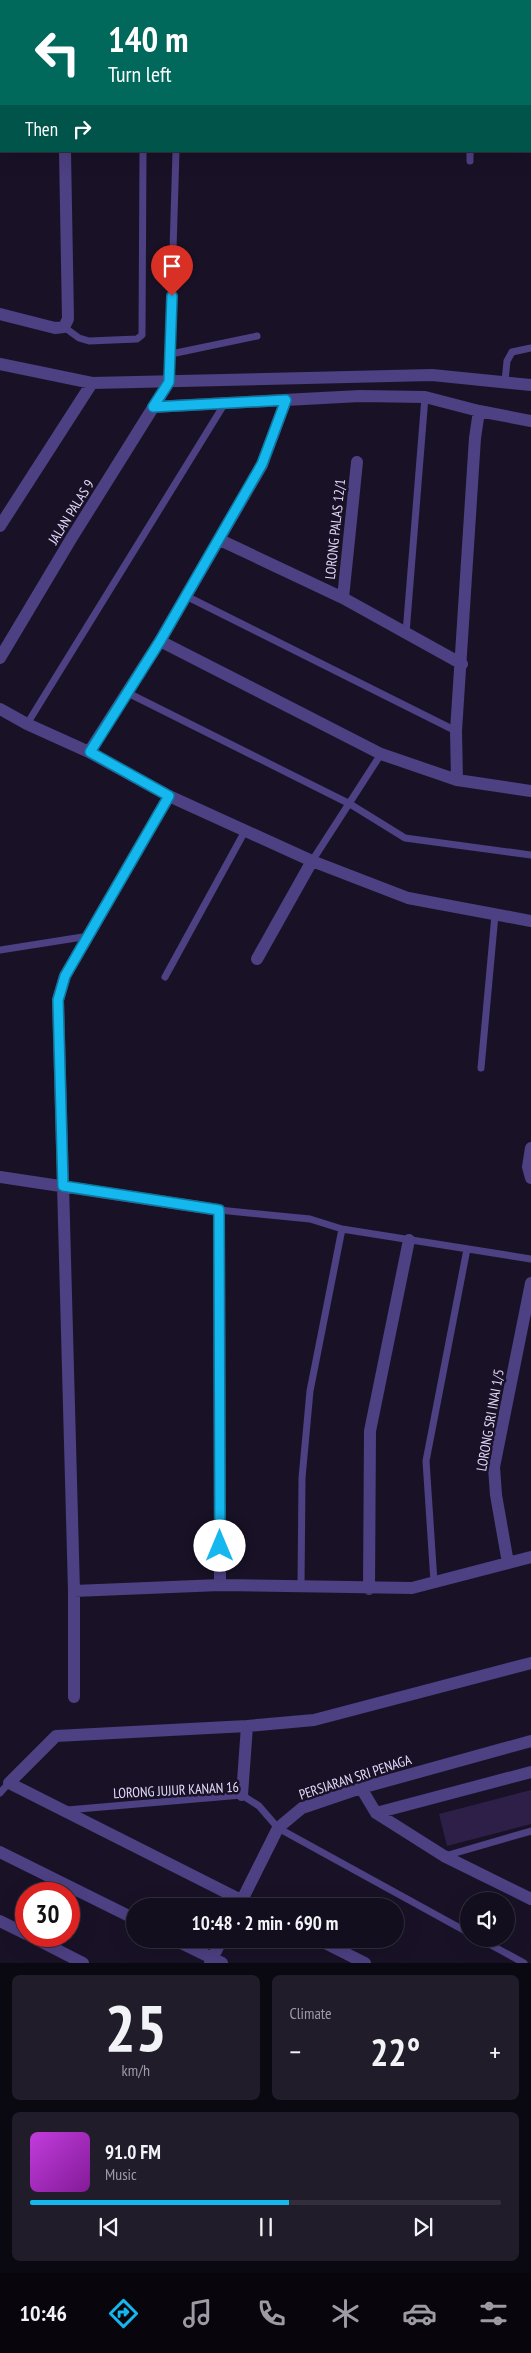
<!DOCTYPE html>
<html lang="en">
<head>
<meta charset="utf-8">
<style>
  body { margin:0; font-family:"PT Sans Narrow",sans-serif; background:#201c2a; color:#f1f3f6; height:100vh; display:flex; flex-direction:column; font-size:19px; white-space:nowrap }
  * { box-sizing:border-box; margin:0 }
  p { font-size:16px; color:#9d9ca4 }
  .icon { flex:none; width:28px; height:28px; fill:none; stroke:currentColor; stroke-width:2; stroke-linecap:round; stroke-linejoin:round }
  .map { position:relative; height:1963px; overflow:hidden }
  .drawer { display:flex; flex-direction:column; gap:12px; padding:12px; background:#0a0810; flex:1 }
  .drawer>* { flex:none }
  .guide { position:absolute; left:0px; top:0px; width:531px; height:152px; box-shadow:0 5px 20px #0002,0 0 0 1px #322e3b; background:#00695c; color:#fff; overflow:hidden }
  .buttons { position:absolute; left:460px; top:1892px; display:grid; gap:10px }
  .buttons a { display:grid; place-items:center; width:55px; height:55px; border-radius:50%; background:#130e1d; box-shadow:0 5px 20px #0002,0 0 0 1px #322e3b; font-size:25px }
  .speed { position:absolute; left:15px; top:1882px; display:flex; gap:10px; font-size:25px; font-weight:700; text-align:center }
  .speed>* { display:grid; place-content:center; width:65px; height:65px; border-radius:50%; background:#130e1d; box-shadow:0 5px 20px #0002,0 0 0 1px #322e3b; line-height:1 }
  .speed .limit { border:8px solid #d22; background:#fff; color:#111 }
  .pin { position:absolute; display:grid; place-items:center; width:42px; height:42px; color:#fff; margin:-51px -21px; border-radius:50% 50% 50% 0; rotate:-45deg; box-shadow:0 0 5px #0007 }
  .pin .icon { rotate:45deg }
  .me { position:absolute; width:55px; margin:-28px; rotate:0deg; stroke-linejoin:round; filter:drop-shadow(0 0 4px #0008) }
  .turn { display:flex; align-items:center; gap:18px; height:105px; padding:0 25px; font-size:22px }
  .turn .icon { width:65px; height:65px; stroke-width:2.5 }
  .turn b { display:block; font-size:35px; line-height:42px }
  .then { display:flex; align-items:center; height:48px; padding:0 25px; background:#0003; gap:10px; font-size:19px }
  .big { font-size:38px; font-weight:800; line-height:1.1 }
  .drawer .card { flex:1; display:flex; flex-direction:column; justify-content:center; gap:8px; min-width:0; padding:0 18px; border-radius:8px; background:#201c2a }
  .drawer .dial { align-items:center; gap:0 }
  .dial b { font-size:65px; line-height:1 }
  .song { display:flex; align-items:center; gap:15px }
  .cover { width:60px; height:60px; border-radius:8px; background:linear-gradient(135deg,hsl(290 70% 55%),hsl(290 70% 35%)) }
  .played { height:5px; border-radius:2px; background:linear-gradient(90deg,#14b7ee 55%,#322e3b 55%) }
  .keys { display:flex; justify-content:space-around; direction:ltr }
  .heat { display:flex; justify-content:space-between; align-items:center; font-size:28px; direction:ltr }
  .drawer .tiles { flex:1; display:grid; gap:12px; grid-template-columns:1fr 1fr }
  .card:last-child { grid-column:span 2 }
  .trip { position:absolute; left:126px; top:1898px; width:278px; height:50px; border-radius:25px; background:#130e1d; box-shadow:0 5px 20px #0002,0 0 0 1px #322e3b; font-weight:800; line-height:50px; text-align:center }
  .menu { display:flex; height:80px; justify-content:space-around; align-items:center; background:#08060c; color:#9d9ca4 }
  .menu .icon { width:35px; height:35px }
  .menu .active { color:#14b7ee }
  .menu b { font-size:22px; color:#f1f3f6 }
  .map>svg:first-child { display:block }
  .building { fill:#2d1f47 }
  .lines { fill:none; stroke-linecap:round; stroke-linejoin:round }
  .lane { stroke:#4d4083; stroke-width:7 }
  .street { stroke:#4d4083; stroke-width:12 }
  .route-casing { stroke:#0d779b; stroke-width:12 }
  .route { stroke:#14b7ee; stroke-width:9 }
  .labels { text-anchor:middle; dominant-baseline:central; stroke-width:5; stroke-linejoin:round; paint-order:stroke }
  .street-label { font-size:14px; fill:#e3dafc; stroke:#191227 }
</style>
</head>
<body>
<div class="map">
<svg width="531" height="1963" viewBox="0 0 531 1963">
  <rect width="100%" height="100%" fill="#191227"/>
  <path class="building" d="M531 1790V1824L447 1846 439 1814Z"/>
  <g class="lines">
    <path class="lane" d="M144 1V0
      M0 128H1
      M470 161V151
      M64 327 79 338 89 341 137 339 142 335 143 151
      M171 354 257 336
      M505 381 507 361 512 352 531 348
      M169 382 176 151
      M186 596 456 731
      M406 633 425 397
      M126 692 350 804 405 838 531 855
      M27 724 225 403
      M312 861 381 754
      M0 950 89 936
      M165 977 245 831
      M481 1068 495 915
      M219 1210 310 1219 342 1229 531 1259
      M434 1582 426 1461 467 1249
      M301 1587 302 1478 310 1391 342 1229
      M0 1793 9 1783
      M67 1810 242 1795 259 1806 278 1828 469 1933
      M445 1856 531 1831
      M480 1939 524 1963"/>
    <path class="street" d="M62 0V1
      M0 314 55 328 64 327 68 319 65 151
      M0 364 92 383 432 375 531 385
      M153 407 360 396 425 397 479 411 531 421
      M0 526 92 383
      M220 540 343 598 462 664
      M343 598 357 462
      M160 641 381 754 457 780 531 791
      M0 658 71 539 169 382
      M0 709 27 724 89 752 169 796 312 861 408 898 531 921
      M89 752 160 641 262 465 286 400
      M457 780 456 731 475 438 479 411
      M257 959 312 861
      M531 1148 528 1167 531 1178
      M0 1177 219 1210 220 1585
      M508 1563 496 1495 494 1467 531 1283
      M369 1589 370 1431 409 1240
      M74 1591 220 1585 412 1588 531 1557
      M74 1697V1591L58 1000 65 976 169 796
      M361 1788 376 1813 444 1856 531 1899
      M242 1795 247 1726
      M376 1813 531 1772
      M0 1852 135 1919
      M239 1906 278 1828 302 1808 361 1788 531 1741
      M253 1906 9 1783 56 1736 247 1726 314 1720 531 1663
      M0 1921 26 1934
      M30 1936 83 1963
      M173 1939 222 1963
      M317 1939 365 1963
      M210 1963 222 1939"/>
  </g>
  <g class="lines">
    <defs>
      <path id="route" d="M172 296 169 382 153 407 286 400 262 464 160 641 90 752 169 796 65 976 58 1000 63 1186 219 1210 220 1546"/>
    </defs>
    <use href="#route" class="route-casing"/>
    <use href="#route" class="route"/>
  </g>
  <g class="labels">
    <g class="street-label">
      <text transform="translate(71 512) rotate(-58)">JALAN PALAS 9</text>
      <text transform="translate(335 529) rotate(-84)">LORONG PALAS 12/1</text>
      <text transform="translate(490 1420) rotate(-80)">LORONG SRI INAI 1/5</text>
      <text transform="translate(355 1777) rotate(-18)">PERSIARAN SRI PENAGA</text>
      <text transform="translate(176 1790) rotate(-3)">LORONG JUJUR KANAN 16</text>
    </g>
  </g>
</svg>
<div class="buttons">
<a><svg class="icon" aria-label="sound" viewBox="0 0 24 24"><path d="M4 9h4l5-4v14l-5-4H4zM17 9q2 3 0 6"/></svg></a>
</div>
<div class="speed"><div class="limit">30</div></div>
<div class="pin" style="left:172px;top:296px;background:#d93025"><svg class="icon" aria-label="arrive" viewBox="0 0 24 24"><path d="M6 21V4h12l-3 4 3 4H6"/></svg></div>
<svg class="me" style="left:220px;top:1546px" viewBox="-20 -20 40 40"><circle r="19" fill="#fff"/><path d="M0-13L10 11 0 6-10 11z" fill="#14b7ee"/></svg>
<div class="trip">10:48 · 2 min · 690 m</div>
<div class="guide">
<div class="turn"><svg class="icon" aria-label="left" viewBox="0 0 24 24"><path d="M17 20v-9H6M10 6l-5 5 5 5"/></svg><div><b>140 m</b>Turn left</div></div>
<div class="then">Then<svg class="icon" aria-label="right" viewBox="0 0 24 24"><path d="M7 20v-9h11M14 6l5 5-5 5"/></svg></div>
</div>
</div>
<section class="drawer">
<div class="tiles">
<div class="card dial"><b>25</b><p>km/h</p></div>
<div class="card"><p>Climate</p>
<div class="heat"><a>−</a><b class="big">22°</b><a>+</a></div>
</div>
<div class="card">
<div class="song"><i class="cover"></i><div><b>91.0 FM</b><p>Music</p></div></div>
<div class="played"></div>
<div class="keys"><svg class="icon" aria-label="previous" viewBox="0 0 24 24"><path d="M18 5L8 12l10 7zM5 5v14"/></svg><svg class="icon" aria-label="pause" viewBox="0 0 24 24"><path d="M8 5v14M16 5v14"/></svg><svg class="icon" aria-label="next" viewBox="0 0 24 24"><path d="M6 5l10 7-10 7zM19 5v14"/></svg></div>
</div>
</div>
</section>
<nav class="menu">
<b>10:46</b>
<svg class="icon active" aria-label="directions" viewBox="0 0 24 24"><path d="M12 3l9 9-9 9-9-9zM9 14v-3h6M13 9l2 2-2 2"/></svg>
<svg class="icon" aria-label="music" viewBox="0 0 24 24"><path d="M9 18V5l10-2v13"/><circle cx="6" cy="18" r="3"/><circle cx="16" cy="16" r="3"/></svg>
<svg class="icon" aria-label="phone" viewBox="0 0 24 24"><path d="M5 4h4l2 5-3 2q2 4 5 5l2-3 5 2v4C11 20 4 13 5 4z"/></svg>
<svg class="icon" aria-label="climate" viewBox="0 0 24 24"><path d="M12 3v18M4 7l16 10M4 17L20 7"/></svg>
<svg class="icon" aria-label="car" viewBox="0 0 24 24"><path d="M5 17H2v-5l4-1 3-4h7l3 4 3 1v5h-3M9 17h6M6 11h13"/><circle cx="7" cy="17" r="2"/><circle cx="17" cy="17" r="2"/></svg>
<svg class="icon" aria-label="filters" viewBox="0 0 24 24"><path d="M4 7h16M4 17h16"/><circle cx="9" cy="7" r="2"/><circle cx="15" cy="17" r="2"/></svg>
</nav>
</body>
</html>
